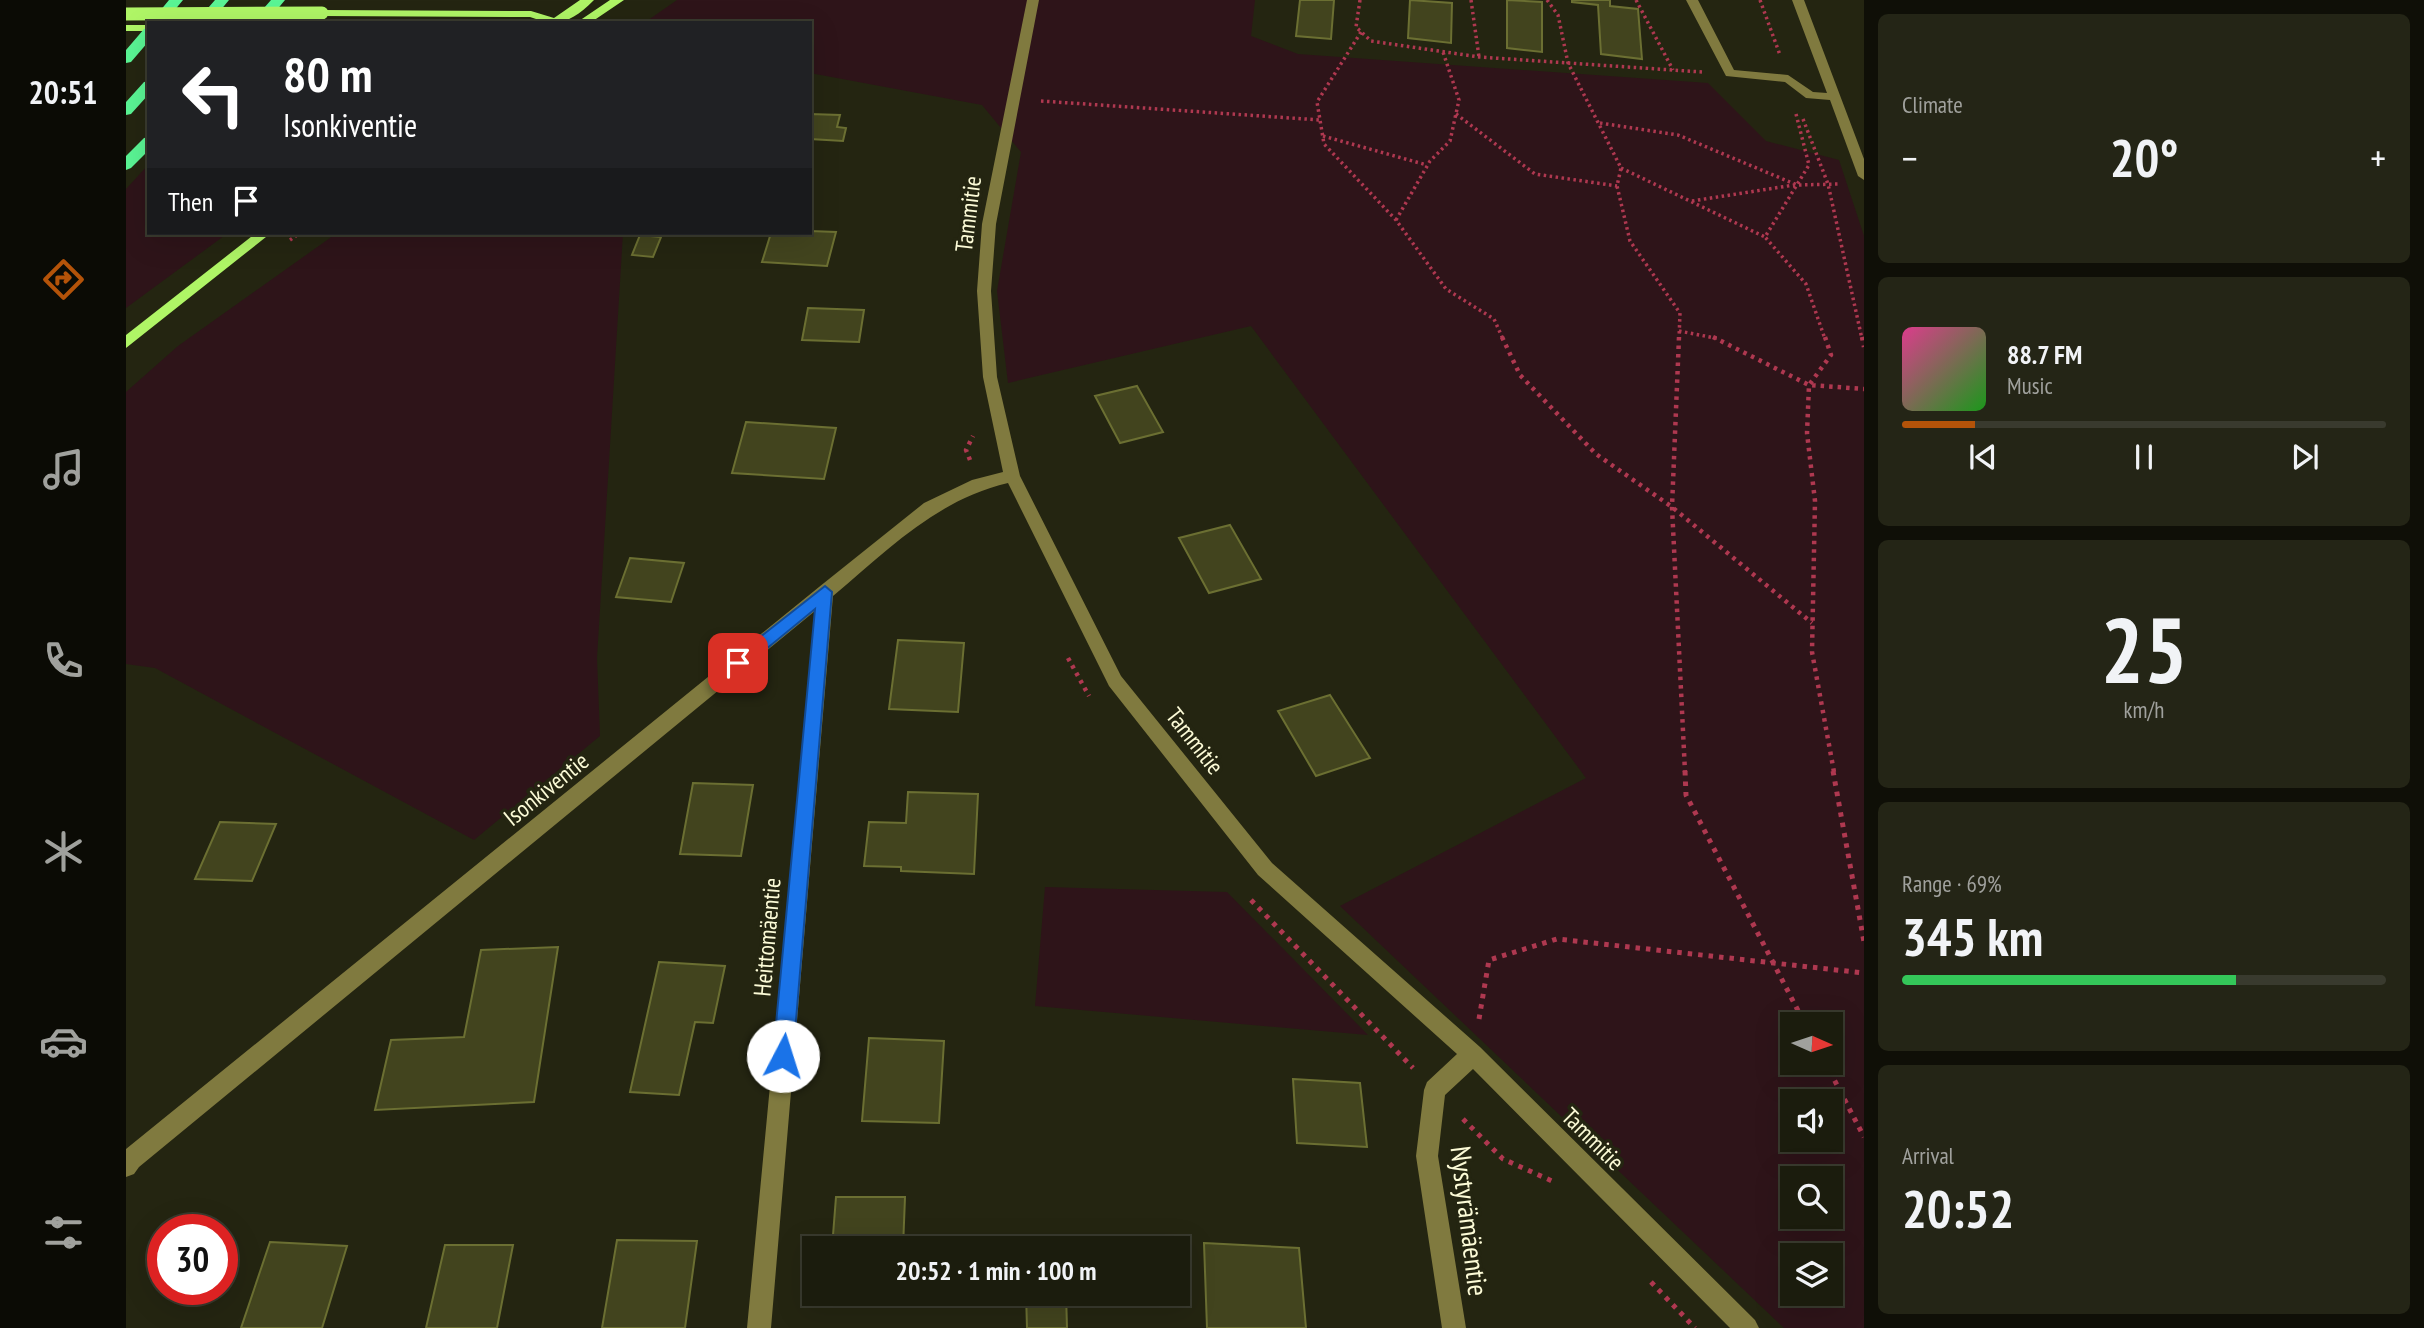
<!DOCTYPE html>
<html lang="en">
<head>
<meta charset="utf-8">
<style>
  body { margin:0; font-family:"PT Sans Narrow",sans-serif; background:#242516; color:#f1f3f6; height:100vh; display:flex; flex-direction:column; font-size:26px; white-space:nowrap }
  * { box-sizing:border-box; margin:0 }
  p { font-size:23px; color:#a0a19d }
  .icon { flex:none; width:38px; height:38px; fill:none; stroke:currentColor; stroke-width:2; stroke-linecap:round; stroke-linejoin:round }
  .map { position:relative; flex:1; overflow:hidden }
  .panel { display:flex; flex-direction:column; gap:14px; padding:14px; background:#0f0f07; width:560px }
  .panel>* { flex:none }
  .guide { position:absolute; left:21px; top:21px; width:665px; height:214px; border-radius:0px; box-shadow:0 7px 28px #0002,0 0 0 2px #393a2e; background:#202124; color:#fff; overflow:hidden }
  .needle { width:46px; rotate:93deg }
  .fabs { position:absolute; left:1654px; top:1012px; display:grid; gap:14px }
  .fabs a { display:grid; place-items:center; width:63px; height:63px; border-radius:0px; background:#1b1c0d; box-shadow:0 7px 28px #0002,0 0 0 2px #393a2e; font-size:35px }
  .speed { position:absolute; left:21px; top:1214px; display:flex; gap:14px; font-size:35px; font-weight:700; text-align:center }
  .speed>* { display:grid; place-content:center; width:91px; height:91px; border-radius:50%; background:#1b1c0d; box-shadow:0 7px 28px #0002,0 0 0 2px #393a2e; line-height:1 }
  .speed .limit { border:10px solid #d22; background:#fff; color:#111 }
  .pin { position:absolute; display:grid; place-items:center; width:60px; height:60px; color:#fff; margin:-30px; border-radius:14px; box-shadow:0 4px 10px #0006 }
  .me { position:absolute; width:77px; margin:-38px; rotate:5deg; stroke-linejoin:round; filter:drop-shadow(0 0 5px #0008) }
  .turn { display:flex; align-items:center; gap:24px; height:147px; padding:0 21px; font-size:32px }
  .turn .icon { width:91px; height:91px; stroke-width:2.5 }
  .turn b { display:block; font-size:49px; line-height:60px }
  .then { display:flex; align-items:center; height:66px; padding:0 21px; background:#0003; gap:14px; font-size:26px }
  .big { font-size:52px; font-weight:600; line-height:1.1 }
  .panel .card { flex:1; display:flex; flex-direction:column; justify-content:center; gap:10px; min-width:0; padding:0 24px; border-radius:10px; background:#242516 }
  .panel .dial { align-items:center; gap:0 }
  .dial b { font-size:91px; line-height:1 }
  .song { display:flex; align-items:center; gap:21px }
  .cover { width:84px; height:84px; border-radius:10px; background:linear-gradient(135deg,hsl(330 70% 55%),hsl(120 70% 35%)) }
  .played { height:7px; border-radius:4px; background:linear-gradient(90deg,#b45309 15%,#393a2e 15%) }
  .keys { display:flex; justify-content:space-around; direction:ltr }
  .heat { display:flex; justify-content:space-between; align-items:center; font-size:38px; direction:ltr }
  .charge { height:10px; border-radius:5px; background:linear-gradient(90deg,#34c759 69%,#393a2e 0) }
  .trip { position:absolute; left:676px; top:1236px; width:388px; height:70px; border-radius:0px; background:#1b1c0d; box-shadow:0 7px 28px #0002,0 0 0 2px #393a2e; font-weight:600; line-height:70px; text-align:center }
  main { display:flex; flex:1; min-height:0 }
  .tabs { display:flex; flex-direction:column; width:126px; justify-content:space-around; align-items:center; background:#0b0b05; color:#a0a19d }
  .tabs .icon { width:49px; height:49px }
  .tabs .current { color:#b45309 }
  .tabs b { font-size:32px; color:#f1f3f6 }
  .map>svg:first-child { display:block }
  .green { fill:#2e1419; fill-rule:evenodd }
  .building { fill:#42441e; stroke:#6b6f32; stroke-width:2 }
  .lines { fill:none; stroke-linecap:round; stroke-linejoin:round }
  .path-far2 { stroke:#af3850; stroke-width:3.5; stroke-dasharray:2.5 3.5; stroke-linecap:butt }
  .path-far1 { stroke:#af3850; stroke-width:4.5; stroke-dasharray:3.5 5; stroke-linecap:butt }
  .path { stroke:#af3850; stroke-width:5; stroke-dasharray:4.5 6; stroke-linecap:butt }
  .minor { fill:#807a3f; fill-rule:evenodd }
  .major { fill:#aff566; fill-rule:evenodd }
  .highway { fill:#5af494; fill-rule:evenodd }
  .major-bridge { stroke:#aff566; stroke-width:13 }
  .route { fill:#1a73e8; stroke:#114b97; stroke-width:2 }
  .labels { text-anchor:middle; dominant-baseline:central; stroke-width:7; stroke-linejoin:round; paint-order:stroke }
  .street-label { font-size:24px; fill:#fcfbd7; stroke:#242511 }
  .near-street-label { font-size:28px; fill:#fcfbd7; stroke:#242511 }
</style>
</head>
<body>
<main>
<nav class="tabs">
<b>20:51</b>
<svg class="icon current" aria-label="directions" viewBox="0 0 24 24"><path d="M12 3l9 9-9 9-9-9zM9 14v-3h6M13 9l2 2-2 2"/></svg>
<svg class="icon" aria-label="music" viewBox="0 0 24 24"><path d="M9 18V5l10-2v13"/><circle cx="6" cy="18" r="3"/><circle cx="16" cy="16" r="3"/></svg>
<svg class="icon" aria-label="phone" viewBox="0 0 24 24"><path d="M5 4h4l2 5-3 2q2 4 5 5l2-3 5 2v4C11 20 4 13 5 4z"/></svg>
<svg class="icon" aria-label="climate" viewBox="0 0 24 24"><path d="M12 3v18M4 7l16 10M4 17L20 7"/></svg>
<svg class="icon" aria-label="car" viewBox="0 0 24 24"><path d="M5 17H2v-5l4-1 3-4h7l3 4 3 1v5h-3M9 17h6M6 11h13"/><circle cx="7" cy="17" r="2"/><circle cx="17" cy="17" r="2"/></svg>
<svg class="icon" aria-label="filters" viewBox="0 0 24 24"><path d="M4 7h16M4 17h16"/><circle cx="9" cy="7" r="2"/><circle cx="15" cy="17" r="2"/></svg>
</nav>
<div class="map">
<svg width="1738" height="1328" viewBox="0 0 1738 1328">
  <rect width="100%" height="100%" fill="#242511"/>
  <path class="green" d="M551 0H1129L1125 36 1172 54 1582 83 1640 141 1713 160 1738 236V1328H1658L1214 906 1460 778 1125 326 882 383 871 291 895 152 856 105 684 73V23H518ZM1666 1024H1704V1062H1666ZM1666 1101H1704V1139H1666ZM1666 1178H1704V1216H1666ZM1666 1255H1704V1293H1666Z
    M23 164V233H102L0 308V189Z
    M211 233H497L471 658 474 736 348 840 29 668 0 664V392L52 346Z
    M919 887 1101 892 1242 1035 909 1006Z"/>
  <path class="building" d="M1174 0H1208L1205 39 1170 36Z
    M1284 0 1326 3 1325 43 1282 38Z
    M1381 0 1416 2V52L1381 48Z
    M1446 0H1484V6L1512 9 1516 59 1475 54 1472 5 1446 2Z
    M684 114 714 115 711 127 720 128 717 141 684 139Z
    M684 231 710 232 701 266 636 262 645 233Z
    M514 235 535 237 527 257 506 255Z
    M682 308 738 310 733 342 676 340Z
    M1011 386 1037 432 994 443 969 396Z
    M620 422 710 428 698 479 606 473Z
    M1104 525 1135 579 1083 593 1053 538Z
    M504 558 558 563 545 602 490 597Z
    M772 640 838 643 832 712 763 709Z
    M1204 695 1244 758 1190 776 1152 711Z
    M567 783 627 785 615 856 554 854Z
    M782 792 852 794 848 874 775 871V867L738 866 743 822 780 823Z
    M94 822 150 824 126 881 69 879Z
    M432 947 408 1102 249 1110 265 1040 338 1037 355 950Z
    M533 962 599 966 587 1023 569 1022 553 1095 504 1092Z
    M743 1038 818 1041 813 1123 736 1121Z
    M1167 1079 1234 1083 1241 1147 1171 1143Z
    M710 1197H779L777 1248H706Z
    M491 1240 571 1241 559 1328H476Z
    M144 1242 221 1246 196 1328H115Z
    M1078 1243 1173 1248 1180 1328H1081Z
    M319 1245H387L371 1328H300Z
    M900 1293H940L941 1328H901Z"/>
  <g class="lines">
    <path class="path-far2" d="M1234 0 1230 27 1245 41 1353 57 1576 72
      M1345 0 1353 57
      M1421 0 1432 15 1442 63 1495 168 1491 186 1504 241 1554 313 1553 339
      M1510 0 1547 70
      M1634 0 1654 55
      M1235 32 1191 102 1198 144 1270 220 1320 289 1368 319 1377 339
      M915 101 1194 120
      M1330 114 1409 174 1491 186
      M1670 114 1683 165 1639 237 1680 284 1699 339
      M1677 119 1702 184 1736 339
      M1474 123 1552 135 1671 185 1713 184
      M1197 136 1301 165
      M1495 168 1639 237
      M1566 201 1668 185
      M1270 220 1304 161 1324 141 1333 100 1317 52
      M164 240 174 233
      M1553 331 1594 339"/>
    <path class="path-far1" d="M1376 337 1394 375 1470 454 1546 507 1686 623
      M1553 337 1546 507 1559 772
      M1587 337 1683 385 1738 389
      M1699 337 1705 355 1683 385 1681 433 1689 501 1686 652 1708 772
      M1736 337 1738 347
      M844 460 840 450 847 436
      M942 658 963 696"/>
    <path class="path" d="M1559 771 1560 795 1679 1024
      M1707 771 1738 942
      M1125 900 1287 1068
      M1353 1019 1363 960 1431 939 1738 973
      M1699 1062 1738 1137
      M1337 1119 1377 1159 1426 1181
      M1525 1282 1569 1328"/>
    <path class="minor" d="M901 0H913L870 224 865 291 871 377 894 476 995 676 1146 863 1354 1047 1629 1320 1633 1328H1604L1347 1069 1319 1095 1312 1156 1340 1328H1316L1290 1156 1298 1090 1301 1082 1331 1054 1132 875 983 686 882 483C810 500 762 550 707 596L645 1328H621L689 611 13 1167 8 1174 0 1177V1149L693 587 798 503 846 480 877 472 857 377 851 291 856 224Z
      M1560 0H1572L1608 70 1662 75 1687 92 1701 93 1666 0H1678L1738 159V180L1732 176 1704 100 1680 98 1659 82 1600 76Z"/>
    <path class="major" d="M454 0H468C446 22 433 27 404 17L196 16 190 13 196 10 405 11 428 18Z
      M484 0H498L464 23H450Z
      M0 25H23V31H0Z
      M130 233H145L0 348V335Z"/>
    <path class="highway" d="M43 0H57L38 23H24Z
      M89 0H103L84 23H69Z
      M145 0H159L140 23H125Z
      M23 28V41L5 62 0 63V50L18 29Z
      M23 81V94L5 114 0 115V102L18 82Z
      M23 137V150L5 168 0 170V156L18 138Z"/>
    <path class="major-bridge" d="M0 14 196 13"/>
  </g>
  <path class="route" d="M699 586 706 592 667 1056 664 1062 657 1065 650 1062 647 1056 689 609 617 668 612 670 604 663 606 659Z"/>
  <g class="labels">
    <g class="street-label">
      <text transform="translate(842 214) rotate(-83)">Tammitie</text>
      <text transform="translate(1069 741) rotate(52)">Tammitie</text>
      <text transform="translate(420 789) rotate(-39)">Isonkiventie</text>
      <text transform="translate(641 937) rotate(-85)">Heittomäentie</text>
      <text transform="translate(1467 1139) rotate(45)">Tammitie</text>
    </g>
    <g class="near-street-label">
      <text transform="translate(1344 1221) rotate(83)">Nystyrämäentie</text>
    </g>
  </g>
</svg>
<div class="fabs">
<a><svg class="needle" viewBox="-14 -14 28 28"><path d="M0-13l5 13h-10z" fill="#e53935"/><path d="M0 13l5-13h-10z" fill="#a0a19d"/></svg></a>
<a><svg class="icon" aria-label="sound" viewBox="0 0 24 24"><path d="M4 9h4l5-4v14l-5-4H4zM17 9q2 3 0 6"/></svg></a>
<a><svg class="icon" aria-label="search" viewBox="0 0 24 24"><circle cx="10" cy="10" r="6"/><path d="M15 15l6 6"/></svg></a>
<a><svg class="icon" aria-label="layers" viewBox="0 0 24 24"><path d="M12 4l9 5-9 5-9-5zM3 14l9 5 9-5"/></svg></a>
</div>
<div class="speed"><div class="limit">30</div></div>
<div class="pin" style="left:612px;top:663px;background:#d93025"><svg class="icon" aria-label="arrive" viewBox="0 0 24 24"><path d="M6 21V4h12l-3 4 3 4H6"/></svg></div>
<svg class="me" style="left:657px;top:1056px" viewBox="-20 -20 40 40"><circle r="19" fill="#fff"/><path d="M0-13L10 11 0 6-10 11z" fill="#1a73e8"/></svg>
<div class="trip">20:52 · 1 min · 100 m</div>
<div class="guide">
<div class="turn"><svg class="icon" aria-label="left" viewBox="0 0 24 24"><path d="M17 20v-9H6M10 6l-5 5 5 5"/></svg><div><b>80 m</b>Isonkiventie</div></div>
<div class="then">Then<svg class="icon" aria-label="arrive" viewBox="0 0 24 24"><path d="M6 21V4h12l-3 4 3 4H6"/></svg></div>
</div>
</div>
<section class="panel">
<div class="card"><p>Climate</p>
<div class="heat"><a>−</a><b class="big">20°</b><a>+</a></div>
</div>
<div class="card">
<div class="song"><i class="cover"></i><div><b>88.7 FM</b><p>Music</p></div></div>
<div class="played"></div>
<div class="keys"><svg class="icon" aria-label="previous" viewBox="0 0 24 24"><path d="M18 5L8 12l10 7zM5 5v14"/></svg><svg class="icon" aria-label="pause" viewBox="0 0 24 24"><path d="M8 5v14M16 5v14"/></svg><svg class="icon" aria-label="next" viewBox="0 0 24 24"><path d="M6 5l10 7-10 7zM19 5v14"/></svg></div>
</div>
<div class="card dial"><b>25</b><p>km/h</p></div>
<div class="card"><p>Range · 69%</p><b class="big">345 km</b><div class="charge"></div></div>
<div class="card"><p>Arrival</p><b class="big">20:52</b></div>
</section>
</main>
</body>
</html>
